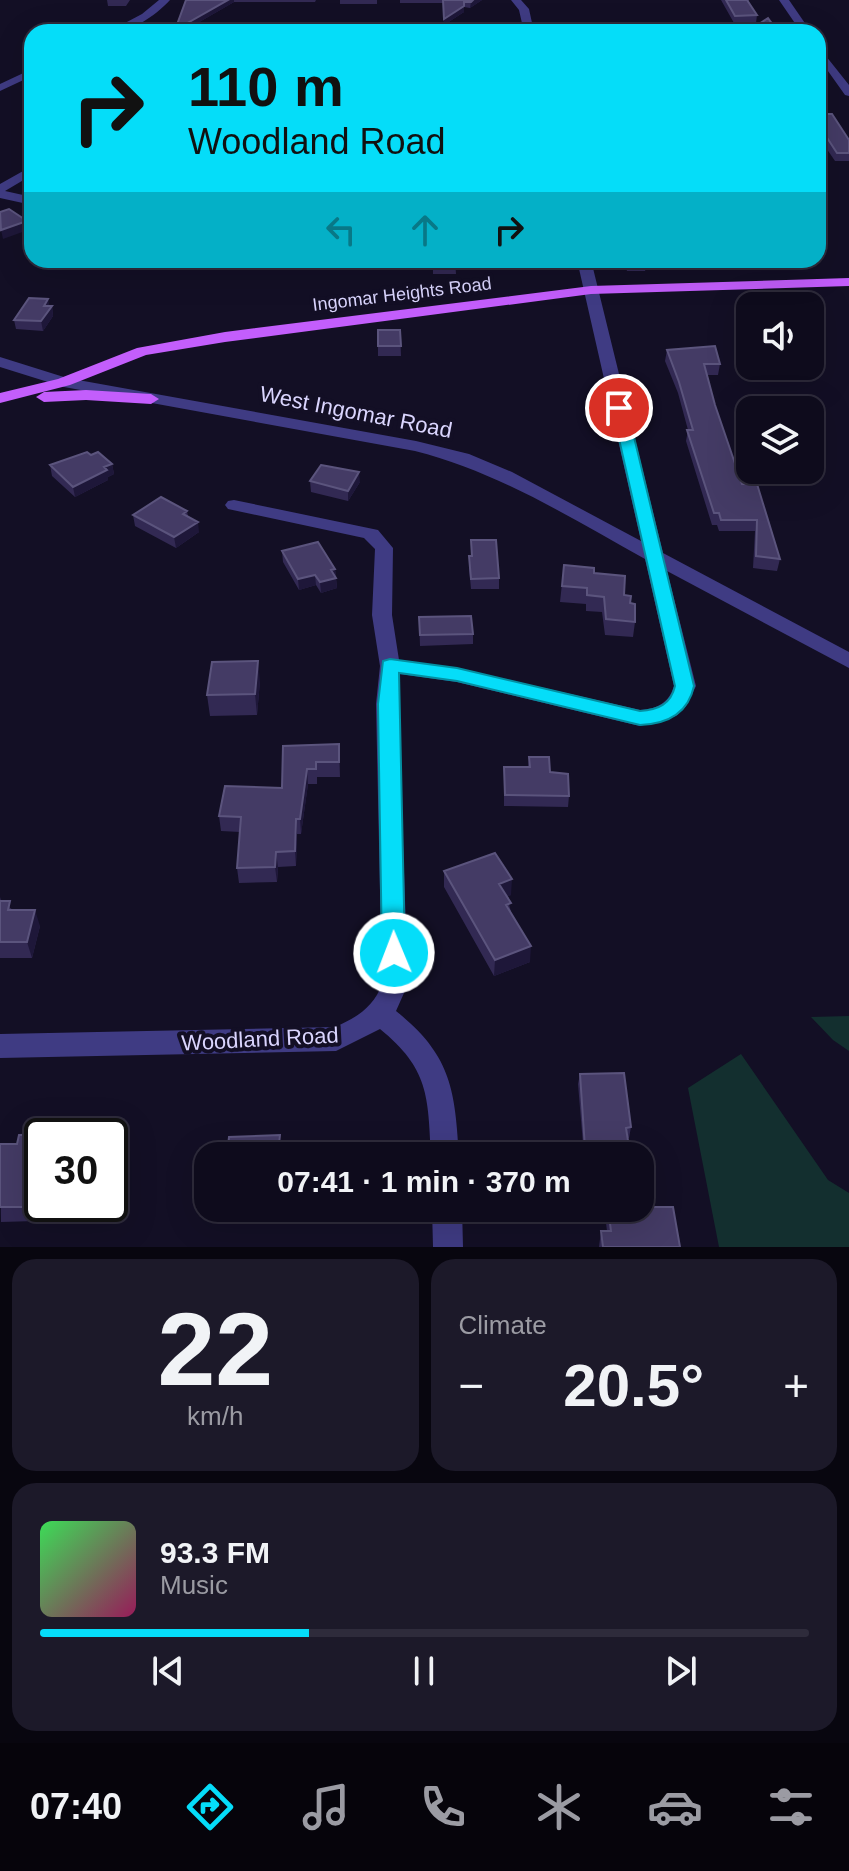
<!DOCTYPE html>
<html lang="en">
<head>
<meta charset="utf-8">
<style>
  body { margin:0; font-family:Arial,sans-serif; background:#1c1929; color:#f1f3f6; height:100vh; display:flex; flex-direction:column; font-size:30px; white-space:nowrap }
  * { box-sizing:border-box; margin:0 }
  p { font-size:26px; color:#9b9ba3 }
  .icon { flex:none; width:44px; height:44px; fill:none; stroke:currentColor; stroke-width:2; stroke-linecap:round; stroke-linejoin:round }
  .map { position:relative; height:1247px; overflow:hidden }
  .panel { display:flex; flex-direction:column; gap:12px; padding:12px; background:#08060f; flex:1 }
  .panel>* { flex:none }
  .banner { position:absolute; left:24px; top:24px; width:802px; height:244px; border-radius:24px; box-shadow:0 8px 32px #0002,0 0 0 2px #2e2b3b; background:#05ddf9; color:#111; overflow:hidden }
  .tools { position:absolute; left:736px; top:292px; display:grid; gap:16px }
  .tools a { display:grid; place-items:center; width:88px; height:88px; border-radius:16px; background:#0e0b1c; box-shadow:0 8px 32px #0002,0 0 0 2px #2e2b3b; font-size:40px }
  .speed { position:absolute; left:24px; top:1118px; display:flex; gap:16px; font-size:40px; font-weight:700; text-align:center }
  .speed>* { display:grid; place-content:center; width:104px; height:104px; border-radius:50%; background:#0e0b1c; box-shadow:0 8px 32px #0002,0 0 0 2px #2e2b3b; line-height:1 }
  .speed .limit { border:4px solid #111; border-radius:12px; background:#fff; color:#111 }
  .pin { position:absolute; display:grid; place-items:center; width:68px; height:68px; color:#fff; margin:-34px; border:4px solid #fff; border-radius:50%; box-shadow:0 2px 8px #0007 }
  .me { position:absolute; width:88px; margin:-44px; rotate:359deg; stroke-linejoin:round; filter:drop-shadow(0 0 6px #0008) }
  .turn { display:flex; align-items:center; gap:28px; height:168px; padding:0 32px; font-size:36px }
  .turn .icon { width:104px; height:104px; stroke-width:2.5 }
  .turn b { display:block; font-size:56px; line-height:68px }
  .lanes { display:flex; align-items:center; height:76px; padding:0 32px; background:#0003; justify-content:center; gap:40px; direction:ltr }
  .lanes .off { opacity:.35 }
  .big { font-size:60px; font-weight:700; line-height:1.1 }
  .panel .widget { flex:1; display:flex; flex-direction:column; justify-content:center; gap:12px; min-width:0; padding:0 28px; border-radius:24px; background:#1c1929 }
  .panel .dial { align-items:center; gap:0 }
  .dial b { font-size:104px; line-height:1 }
  .song { display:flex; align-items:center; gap:24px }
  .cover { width:96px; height:96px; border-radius:12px; background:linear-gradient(135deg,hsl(130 70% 55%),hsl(330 70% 35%)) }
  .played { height:8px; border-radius:4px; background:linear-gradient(90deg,#05ddf9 35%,#2e2b3b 35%) }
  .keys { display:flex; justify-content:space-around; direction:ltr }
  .heat { display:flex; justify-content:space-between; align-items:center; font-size:44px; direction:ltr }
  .panel .tiles { flex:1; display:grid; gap:12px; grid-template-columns:1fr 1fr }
  .widget:last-child { grid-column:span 2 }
  .trip { position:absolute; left:194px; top:1142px; width:460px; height:80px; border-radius:24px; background:#0e0b1c; box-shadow:0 8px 32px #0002,0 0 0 2px #2e2b3b; font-weight:700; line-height:80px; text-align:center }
  .tab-bar { display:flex; height:128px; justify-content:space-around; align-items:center; background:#06040b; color:#9b9ba3 }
  .tab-bar .icon { width:56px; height:56px }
  .tab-bar .current { color:#05ddf9 }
  .tab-bar b { font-size:36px; color:#f1f3f6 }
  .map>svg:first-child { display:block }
  .green { fill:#132f2f }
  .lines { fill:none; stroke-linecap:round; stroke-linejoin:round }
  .minor { fill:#3f3b83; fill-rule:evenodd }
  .major { fill:#c35efc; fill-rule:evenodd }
  .wall { fill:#322953 }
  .shaded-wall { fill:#1e1739 }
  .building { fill:#443b65; stroke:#5b547d; stroke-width:2 }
  .route { fill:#05ddf9; stroke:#0390a2; stroke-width:2 }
  .labels { text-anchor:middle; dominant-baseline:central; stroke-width:8; stroke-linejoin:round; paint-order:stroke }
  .far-street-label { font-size:18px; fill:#dad5fe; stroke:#130f25 }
  .street-label { font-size:22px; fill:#dad5fe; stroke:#130f25 }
</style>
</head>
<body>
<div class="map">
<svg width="849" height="1247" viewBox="0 0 849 1247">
  <rect width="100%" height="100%" fill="#130f25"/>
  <path class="green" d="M849 1016V1051L833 1040 811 1017Z
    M741 1054 828 1180 849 1193V1247H719L688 1088Z"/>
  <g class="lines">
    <path class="minor" d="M159 0H170C154 17 132 32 108 32L142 14Z
      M511 0H521L529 9 534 32H524L519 10Z
      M779 0H789L811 32H801Z
      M818 46 849 85V96L845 95 818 57Z
      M32 69V76L0 91V84Z
      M32 166V175L5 191 32 197V205L0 198V184Z
      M577 260H591L663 553 849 652V668L667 571 696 686 686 706 676 716 640 726 457 682 400 674 398 704 408 984 396 1011C451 1055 455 1089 459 1156H431C428 1096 429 1069 380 1029L336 1051 0 1058V1034L335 1027C356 1018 374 1007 382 984L376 704 380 666 372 615 375 549 364 538 228 509 225 505 228 501 234 500 378 530 393 548 392 615 399 660 457 668 640 710C657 709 669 703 674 686L645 559C571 518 498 472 415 451L64 387 0 367V357L67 378 416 441 469 454 512 472 641 541Z
      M432 1208H462L463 1247H433Z"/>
    <path class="major" d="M849 278V286L591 294 225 342 146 355 70 385 0 403V393L58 379 137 348 225 332 591 286Z
      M86 390 151 394 159 399 151 404 86 400 44 402 36 397 44 392Z"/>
  </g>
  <path class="wall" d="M107 0H130L126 6H108Z
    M186 0H316L315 2H234L182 32H175Z
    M340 0H377V4H340Z
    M400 0H482L470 8 464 7V12L444 25 443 3H400Z
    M721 0H749V3L757 15 756 23H734Z
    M818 114 849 140V161H835L820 139H818Z
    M433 260H455L456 274H433Z
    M490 260H518V267L496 270Z
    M624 260H651L650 268H646L645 271H627Z
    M50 306H52L53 316 43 331 16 329 14 320Z
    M400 330 401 356H378V346Z
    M667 350 720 364 718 375H707L715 405 742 484 780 559 777 571 753 568 755 531H719L717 525H712L686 441 688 430 678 393 665 361Z
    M91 455 112 464 114 474 108 477V480L75 497 52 476 50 465Z
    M310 481 360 482 348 501 311 492Z
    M187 511 188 516 199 532 176 548 135 526 133 515Z
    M471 540 499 578V589H471L469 567V556H471Z
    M282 551 335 569 337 588 321 593 316 585 299 590 283 562Z
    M564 565 594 573 624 595 630 603 635 622 633 637 605 635 602 612 586 611V604L560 602Z
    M419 617 473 634V644L420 646Z
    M260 681 257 715 210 716 207 695Z
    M339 744 340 777H317V784H308L301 834H297L296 866 278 867 277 882 239 883 237 868 240 832 221 831 219 816 282 788Z
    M529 757 569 796 568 807 504 806V767H528Z
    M444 871 511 895 507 896 511 912 530 962 494 976 444 887Z
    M0 897 1 901 13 910 40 926 32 958H0Z
    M580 1074 631 1127 629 1138H628L629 1147 627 1156H584L578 1084Z
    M73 1134V1136H42V1201H40L36 1221 1 1222 0 1144H17L19 1135Z
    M650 1207 680 1247H599L601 1231H607L605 1215 606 1208Z"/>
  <path class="shaded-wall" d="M228 0H234V2L182 32H175V30Z
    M473 0H482L470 8 471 2Z
    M464 6V12L444 25V19Z
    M27 221 28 230 3 239 1 230Z
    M512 260H518V267L496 270V262Z
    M48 299 50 308 52 306 53 316 43 331 41 321 44 306Z
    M112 464 114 474 108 477V480L75 497 73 487 104 467Z
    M359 472 360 482 348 501V491Z
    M198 522 199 532 176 548 174 537Z
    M335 569 337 588 321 593 320 582 331 570Z
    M315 575 316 585 299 590 298 579Z
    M258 661 260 681 257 715 255 694Z
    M307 769 308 784 301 834 300 819Z
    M296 819 297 834 296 866 295 851Z
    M276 852 278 867 277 882 275 867Z
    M512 879 511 895 498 900 499 884Z
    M35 910 40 926 32 958 27 942Z
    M531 946 530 962 494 976 495 960Z
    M34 1186 40 1201 36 1221 30 1207Z"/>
  <path class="building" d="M186 0H228L175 30Z
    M443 0H473L471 2H464V6L444 19Z
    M726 0H747L757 15 735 16Z
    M768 18 778 32H760L756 26Z
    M818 114H832L849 140V153H837L822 130H818Z
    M9 209 27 221 1 230 0 212Z
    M433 260H455L456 264 433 265Z
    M627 260H646V262L627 263Z
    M29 298 48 299 44 306H52L41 321 14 320Z
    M378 330H400L401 346H378Z
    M715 346 720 364H704L715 405 742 484H757L780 559 756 556 757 520H721L719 513H714L687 430H693L679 382 667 350Z
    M87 452 91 455 98 452 112 464 104 467 107 470 73 487 50 465Z
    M321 465 359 472 348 491 310 481Z
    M161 497 187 511 183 514 198 522 174 537 133 515Z
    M471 540H496L499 578 471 579 469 556H472Z
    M318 542 335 569 331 570 336 578 320 582 315 575 298 579 282 551Z
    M564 565 594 568V573L625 576 624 595 631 596 630 603 635 604V622L606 619 604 597 587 595V588L562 586Z
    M471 616 473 634 420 635 419 617Z
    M258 661 255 694 207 695 212 662Z
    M339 744V762H316V769H307L300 819H296L295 851 276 852 275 867 237 868 241 817 219 816 225 786 282 788 283 746Z
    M529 757H549L550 772 568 774 569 796 505 795 504 767H530Z
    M495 853 512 879 499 884 511 903 506 905 531 946 495 960 444 871Z
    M0 901H10L8 910H35L27 942H0Z
    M624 1073 631 1127 626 1128 629 1147 585 1148 580 1074Z
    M73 1134V1136H42V1186H34L30 1207H0V1144H17L19 1135Z
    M280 1135 279 1144 295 1143V1156H227L229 1137Z
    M640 1199H649L650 1207H673L680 1247H603L601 1231H611L608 1208H640Z"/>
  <path class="route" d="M619 403 627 408 694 686C688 714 666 724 640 725L457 681 399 673 405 953 402 959 394 962 386 959 382 953 378 704 383 661 390 659 457 668 640 711C658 710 671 704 675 686L612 408Z"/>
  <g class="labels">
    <g class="far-street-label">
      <text transform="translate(402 294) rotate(-7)">Ingomar Heights Road</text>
    </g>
    <g class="street-label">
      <text transform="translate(356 412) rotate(11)">West Ingomar Road</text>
      <text transform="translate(260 1039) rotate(-3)">Woodland Road</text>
    </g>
  </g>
</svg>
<div class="tools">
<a><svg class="icon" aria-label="sound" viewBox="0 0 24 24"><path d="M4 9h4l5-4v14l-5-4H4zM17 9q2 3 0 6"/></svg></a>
<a><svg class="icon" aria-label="layers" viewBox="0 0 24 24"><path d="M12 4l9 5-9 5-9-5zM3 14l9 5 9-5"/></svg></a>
</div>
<div class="speed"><div class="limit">30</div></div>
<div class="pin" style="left:619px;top:408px;background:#d93025"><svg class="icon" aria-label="arrive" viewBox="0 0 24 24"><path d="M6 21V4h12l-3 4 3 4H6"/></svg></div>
<svg class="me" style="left:394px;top:953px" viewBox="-20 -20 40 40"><circle r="17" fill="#05ddf9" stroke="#fff" stroke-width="3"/><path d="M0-11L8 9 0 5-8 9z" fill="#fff"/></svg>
<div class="trip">07:41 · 1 min · 370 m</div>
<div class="banner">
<div class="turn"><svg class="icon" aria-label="right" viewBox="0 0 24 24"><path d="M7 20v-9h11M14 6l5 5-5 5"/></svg><div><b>110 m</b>Woodland Road</div></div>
<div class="lanes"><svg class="icon off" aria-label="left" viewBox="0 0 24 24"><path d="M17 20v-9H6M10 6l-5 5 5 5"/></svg><svg class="icon off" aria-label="ahead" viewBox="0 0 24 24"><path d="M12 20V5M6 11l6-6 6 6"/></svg><svg class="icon" aria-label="right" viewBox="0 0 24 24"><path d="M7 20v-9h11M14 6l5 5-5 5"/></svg></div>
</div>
</div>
<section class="panel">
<div class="tiles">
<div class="widget dial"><b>22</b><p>km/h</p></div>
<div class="widget"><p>Climate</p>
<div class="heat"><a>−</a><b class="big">20.5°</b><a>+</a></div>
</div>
<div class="widget">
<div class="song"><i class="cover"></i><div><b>93.3 FM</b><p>Music</p></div></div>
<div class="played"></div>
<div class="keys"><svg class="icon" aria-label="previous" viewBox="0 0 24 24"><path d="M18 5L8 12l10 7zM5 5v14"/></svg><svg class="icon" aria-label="pause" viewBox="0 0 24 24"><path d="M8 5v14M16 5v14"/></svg><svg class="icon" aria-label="next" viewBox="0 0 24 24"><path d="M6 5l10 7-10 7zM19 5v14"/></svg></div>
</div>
</div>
</section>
<nav class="tab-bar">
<b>07:40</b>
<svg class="icon current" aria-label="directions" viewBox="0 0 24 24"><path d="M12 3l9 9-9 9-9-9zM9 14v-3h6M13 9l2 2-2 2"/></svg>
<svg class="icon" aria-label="music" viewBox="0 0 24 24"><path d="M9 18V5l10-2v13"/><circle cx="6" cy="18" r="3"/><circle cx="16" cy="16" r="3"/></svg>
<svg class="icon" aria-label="phone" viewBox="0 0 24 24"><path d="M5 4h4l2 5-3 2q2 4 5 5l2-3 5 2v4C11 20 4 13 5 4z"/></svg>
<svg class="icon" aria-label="climate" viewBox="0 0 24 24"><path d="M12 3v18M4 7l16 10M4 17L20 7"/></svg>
<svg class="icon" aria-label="car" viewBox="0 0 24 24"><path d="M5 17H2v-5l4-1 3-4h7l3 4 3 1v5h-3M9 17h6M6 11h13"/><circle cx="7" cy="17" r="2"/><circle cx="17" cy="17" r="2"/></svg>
<svg class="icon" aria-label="filters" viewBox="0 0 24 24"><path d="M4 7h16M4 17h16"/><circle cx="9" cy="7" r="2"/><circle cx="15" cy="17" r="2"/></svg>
</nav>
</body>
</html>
